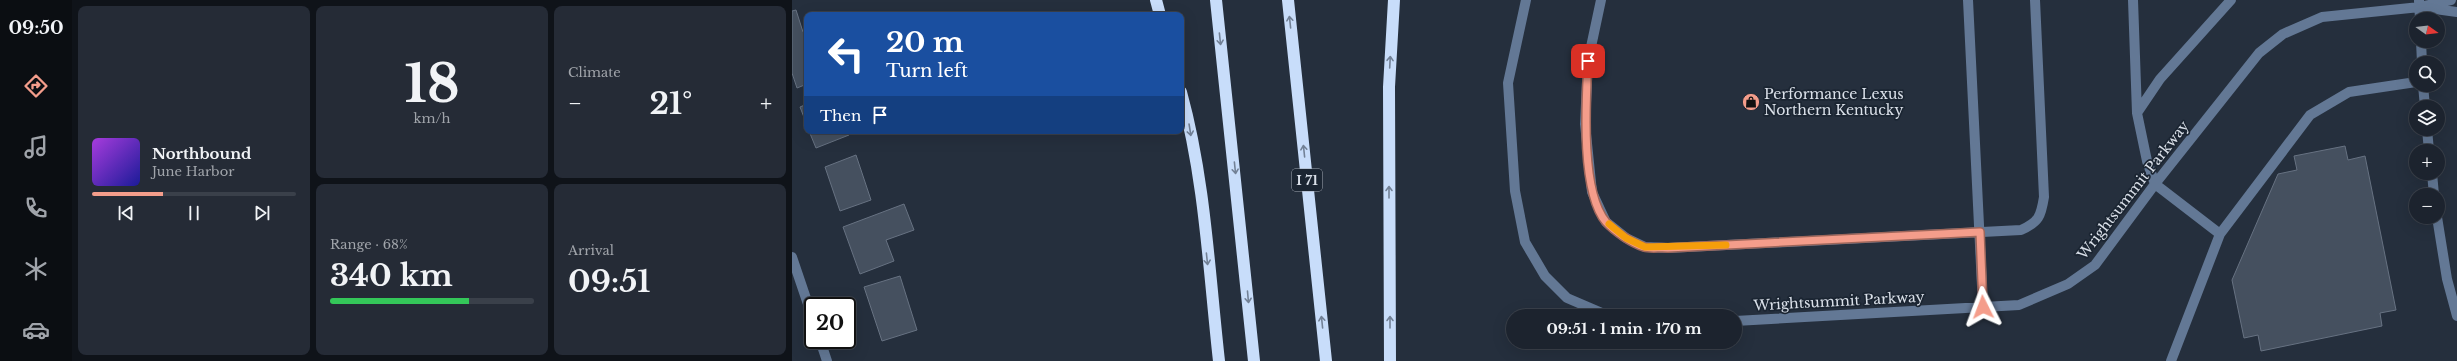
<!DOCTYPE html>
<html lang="en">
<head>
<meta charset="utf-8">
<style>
  body { margin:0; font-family:"Libre Baskerville",serif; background:#252b36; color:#f1f3f6; height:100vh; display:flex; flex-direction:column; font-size:15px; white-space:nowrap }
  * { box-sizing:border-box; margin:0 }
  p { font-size:13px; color:#a0a4aa }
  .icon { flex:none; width:22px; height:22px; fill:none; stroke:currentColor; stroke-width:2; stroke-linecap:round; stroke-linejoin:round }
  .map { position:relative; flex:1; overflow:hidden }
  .side { display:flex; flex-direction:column; gap:6px; padding:6px; background:#0f1319; width:720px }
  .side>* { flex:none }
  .guide { position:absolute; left:12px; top:12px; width:380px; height:122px; border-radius:8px; box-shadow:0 4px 16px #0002,0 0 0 1px #3a404a; background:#1a4fa0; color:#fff; overflow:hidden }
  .needle { width:26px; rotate:104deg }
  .controls { position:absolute; left:1617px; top:12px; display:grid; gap:8px }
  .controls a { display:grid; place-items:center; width:36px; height:36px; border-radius:50%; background:#1c232e; box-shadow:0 4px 16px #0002,0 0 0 1px #3a404a; font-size:20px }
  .speed { position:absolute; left:12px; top:297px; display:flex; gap:8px; font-size:20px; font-weight:700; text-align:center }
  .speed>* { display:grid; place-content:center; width:52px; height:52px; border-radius:50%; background:#1c232e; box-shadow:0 4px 16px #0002,0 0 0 1px #3a404a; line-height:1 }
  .speed .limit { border:2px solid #111; border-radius:6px; background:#fff; color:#111 }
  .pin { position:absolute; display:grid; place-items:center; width:34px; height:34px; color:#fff; margin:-17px; border-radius:8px; box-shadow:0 2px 6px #0006 }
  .me { position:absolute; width:44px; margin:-22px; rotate:357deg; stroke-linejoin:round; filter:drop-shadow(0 0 3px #0008) }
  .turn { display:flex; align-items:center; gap:14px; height:84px; padding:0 16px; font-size:18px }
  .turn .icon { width:52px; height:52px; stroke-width:2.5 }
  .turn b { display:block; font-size:28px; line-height:34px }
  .then { display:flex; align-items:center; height:38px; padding:0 16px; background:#0003; gap:8px; font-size:15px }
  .big { font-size:30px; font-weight:800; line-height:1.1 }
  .side .tile { flex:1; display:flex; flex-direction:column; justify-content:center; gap:6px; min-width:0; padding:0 14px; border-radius:8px; background:#252b36 }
  .side .dial { align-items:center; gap:0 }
  .dial b { font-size:52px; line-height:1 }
  .song { display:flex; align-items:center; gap:12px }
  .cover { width:48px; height:48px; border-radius:6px; background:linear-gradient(135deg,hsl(280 70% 55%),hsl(240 70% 35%)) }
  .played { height:4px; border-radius:2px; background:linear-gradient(90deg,#f49d8b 35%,#3a404a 35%) }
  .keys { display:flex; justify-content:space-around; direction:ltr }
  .heat { display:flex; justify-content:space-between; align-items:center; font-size:22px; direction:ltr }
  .charge { height:6px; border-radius:3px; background:linear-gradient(90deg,#34c759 68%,#3a404a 0) }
  .side .tiles { flex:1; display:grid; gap:6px; grid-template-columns:repeat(3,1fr) }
  .tile:first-child { grid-row:span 2 }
  .trip { position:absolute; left:714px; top:309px; width:236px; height:40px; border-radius:20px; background:#1c232e; box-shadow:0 4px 16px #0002,0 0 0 1px #3a404a; font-weight:800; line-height:40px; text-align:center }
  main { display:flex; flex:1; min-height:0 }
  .dock { display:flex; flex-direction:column; width:72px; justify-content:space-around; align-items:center; background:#0b0e12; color:#a0a4aa }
  .dock .icon { width:28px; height:28px }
  .dock .selected { color:#f49d8b }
  .dock b { font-size:18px; color:#f1f3f6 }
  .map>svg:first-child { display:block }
  .building { fill:#45505f; stroke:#677282 }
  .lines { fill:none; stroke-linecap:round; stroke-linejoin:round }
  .minor { stroke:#637895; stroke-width:10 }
  .highway { stroke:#c8ddfa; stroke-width:12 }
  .oneway { stroke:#728196 }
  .route-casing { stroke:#9f665a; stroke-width:10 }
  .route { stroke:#f49d8b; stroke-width:7 }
  .slow { stroke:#f59e0b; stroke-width:7 }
  .labels { text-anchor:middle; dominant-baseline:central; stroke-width:3.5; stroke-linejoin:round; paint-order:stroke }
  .shield { fill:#1b2532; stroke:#a1a8b2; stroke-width:1 }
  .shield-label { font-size:13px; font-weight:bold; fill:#dae0e9 }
  .poi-label { font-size:14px; fill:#dae0e9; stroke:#1b2532; text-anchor:start }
  .street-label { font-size:14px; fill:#dae0e9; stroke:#1b2532 }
</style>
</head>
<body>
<main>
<nav class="dock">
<b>09:50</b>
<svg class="icon selected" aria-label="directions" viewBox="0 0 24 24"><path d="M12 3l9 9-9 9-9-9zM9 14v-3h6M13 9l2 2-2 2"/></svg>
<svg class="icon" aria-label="music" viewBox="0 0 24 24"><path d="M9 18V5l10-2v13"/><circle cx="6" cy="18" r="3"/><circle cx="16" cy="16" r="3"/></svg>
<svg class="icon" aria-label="phone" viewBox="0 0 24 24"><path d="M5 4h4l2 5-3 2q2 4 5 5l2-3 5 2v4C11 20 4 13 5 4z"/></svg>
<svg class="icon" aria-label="climate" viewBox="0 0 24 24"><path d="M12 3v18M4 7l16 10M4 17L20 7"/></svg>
<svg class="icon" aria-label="car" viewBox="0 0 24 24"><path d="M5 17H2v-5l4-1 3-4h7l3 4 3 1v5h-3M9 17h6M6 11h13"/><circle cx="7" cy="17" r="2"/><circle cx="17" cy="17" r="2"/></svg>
</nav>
<section class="side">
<div class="tiles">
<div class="tile">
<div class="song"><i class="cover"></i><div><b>Northbound</b><p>June Harbor</p></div></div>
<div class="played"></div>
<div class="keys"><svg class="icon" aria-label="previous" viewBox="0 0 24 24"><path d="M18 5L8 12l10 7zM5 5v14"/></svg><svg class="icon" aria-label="pause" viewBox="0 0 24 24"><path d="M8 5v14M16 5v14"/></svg><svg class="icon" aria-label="next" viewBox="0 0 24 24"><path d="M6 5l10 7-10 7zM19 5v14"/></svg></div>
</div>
<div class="tile dial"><b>18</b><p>km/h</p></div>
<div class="tile"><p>Climate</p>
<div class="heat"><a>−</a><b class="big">21°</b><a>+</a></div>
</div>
<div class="tile"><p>Range · 68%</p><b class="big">340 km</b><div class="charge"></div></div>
<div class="tile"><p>Arrival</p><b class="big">09:51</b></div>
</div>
</section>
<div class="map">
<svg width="1665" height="361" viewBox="0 0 1665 361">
  <rect width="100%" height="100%" fill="#252f3d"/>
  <path class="building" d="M4 10 11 32 15 31V84L5 88 0 73V11Z
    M15 104V125L8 107Z
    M17 131H56L57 135 24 148Z
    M1553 146 1556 160 1573 156 1604 310 1588 313 1590 326 1469 351 1466 335 1452 338 1440 280 1486 174 1505 170 1502 156Z
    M64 155 79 200 48 211 33 167Z
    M112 204 122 230 94 240 102 261 68 274 51 227Z
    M108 276 125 330 90 341 72 287Z"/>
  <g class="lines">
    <path class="minor" d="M734 0 716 83 723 191 733 242 753 276 775 298 817 316
      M809 0 796 61 793 124 800 192 814 222 834 238 853 247 876 248 1229 230C1247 222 1249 216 1252 197L1243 0
      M1176 0 1191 307
      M1341 0 1345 113 1355 161 1363 184 1428 234
      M1627 1 1628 19
      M1636 8 1665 12
      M1629 41 1630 63
      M1631 85 1633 107
      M1345 113 1368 79 1439 0
      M1635 129 1637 151
      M1640 173 1642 195
      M1645 217 1655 279 1665 316
      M0 257 21 319
      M943 321 1227 305 1276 284 1303 265 1363 184 1467 53 1491 34 1530 17 1628 7 1659 0
      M28 340 35 361
      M1379 361 1428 234 1518 115 1557 92 1624 82"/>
    <path class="highway" d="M364 0 368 15
      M424 0 462 361
      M496 0 534 361
      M389 92C413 179 417 272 427 361
      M598 361 597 87 602 0"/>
  </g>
  <defs><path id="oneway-shaft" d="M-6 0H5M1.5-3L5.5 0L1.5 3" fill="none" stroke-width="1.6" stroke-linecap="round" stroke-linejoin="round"/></defs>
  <g class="oneway">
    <use href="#oneway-shaft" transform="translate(498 22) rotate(-96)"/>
    <use href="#oneway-shaft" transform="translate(428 39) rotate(84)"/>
    <use href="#oneway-shaft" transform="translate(598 62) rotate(-87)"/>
    <use href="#oneway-shaft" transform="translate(398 130) rotate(81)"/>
    <use href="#oneway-shaft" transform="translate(512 151) rotate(-96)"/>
    <use href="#oneway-shaft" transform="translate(443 168) rotate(84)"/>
    <use href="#oneway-shaft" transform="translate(597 192) rotate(-90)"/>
    <use href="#oneway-shaft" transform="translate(415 259) rotate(84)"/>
    <use href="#oneway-shaft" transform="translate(456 297) rotate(85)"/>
    <use href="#oneway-shaft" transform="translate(530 322) rotate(-96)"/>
    <use href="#oneway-shaft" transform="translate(598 322) rotate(-90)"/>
  </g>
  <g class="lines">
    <defs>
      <path id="route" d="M796 61C794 100 788 191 814 222 823 232 840 243 852 247 859 249 869 247 876 248L1188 232 1191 307"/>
    </defs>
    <use href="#route" class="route-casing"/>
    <use href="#route" class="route"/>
    <path class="slow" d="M817 224 834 238 853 247 934 245"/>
  </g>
  <defs>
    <symbol id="shop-disc" viewBox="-11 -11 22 22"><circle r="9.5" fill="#f49d8b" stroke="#1b2532"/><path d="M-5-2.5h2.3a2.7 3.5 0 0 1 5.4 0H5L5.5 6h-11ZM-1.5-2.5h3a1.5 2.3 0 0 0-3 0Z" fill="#111"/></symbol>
  </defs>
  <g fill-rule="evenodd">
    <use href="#shop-disc" x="949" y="92" width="20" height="20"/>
  </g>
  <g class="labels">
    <rect class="shield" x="500" y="169" width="30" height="22" rx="3"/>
    <g class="shield-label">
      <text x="515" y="180">I 71</text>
    </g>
    <g class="poi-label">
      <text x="972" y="94">Performance Lexus<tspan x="972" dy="16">Northern Kentucky</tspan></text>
    </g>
    <g class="street-label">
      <text transform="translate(1341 190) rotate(-52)">Wrightsummit Parkway</text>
      <text transform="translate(1047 301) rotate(-3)">Wrightsummit Parkway</text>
    </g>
  </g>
</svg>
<div class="controls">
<a><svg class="needle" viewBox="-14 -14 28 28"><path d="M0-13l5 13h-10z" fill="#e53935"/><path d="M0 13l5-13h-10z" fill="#a0a4aa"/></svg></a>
<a><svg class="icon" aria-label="search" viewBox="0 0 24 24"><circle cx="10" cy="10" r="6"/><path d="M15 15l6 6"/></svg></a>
<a><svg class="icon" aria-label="layers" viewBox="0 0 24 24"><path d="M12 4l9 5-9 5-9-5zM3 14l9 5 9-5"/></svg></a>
<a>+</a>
<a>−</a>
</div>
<div class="speed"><div class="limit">20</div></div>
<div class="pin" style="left:796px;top:61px;background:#d93025"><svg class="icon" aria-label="arrive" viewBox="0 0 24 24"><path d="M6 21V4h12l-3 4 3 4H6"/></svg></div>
<svg class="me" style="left:1191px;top:307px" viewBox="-20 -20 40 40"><path d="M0-17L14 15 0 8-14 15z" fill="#f49d8b" stroke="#fff" stroke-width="4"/></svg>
<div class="trip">09:51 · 1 min · 170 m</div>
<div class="guide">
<div class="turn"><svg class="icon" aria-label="left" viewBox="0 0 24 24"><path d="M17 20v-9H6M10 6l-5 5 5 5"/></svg><div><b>20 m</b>Turn left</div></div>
<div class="then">Then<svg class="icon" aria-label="arrive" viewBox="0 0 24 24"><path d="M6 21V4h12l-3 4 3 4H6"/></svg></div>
</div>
</div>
</main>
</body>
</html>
